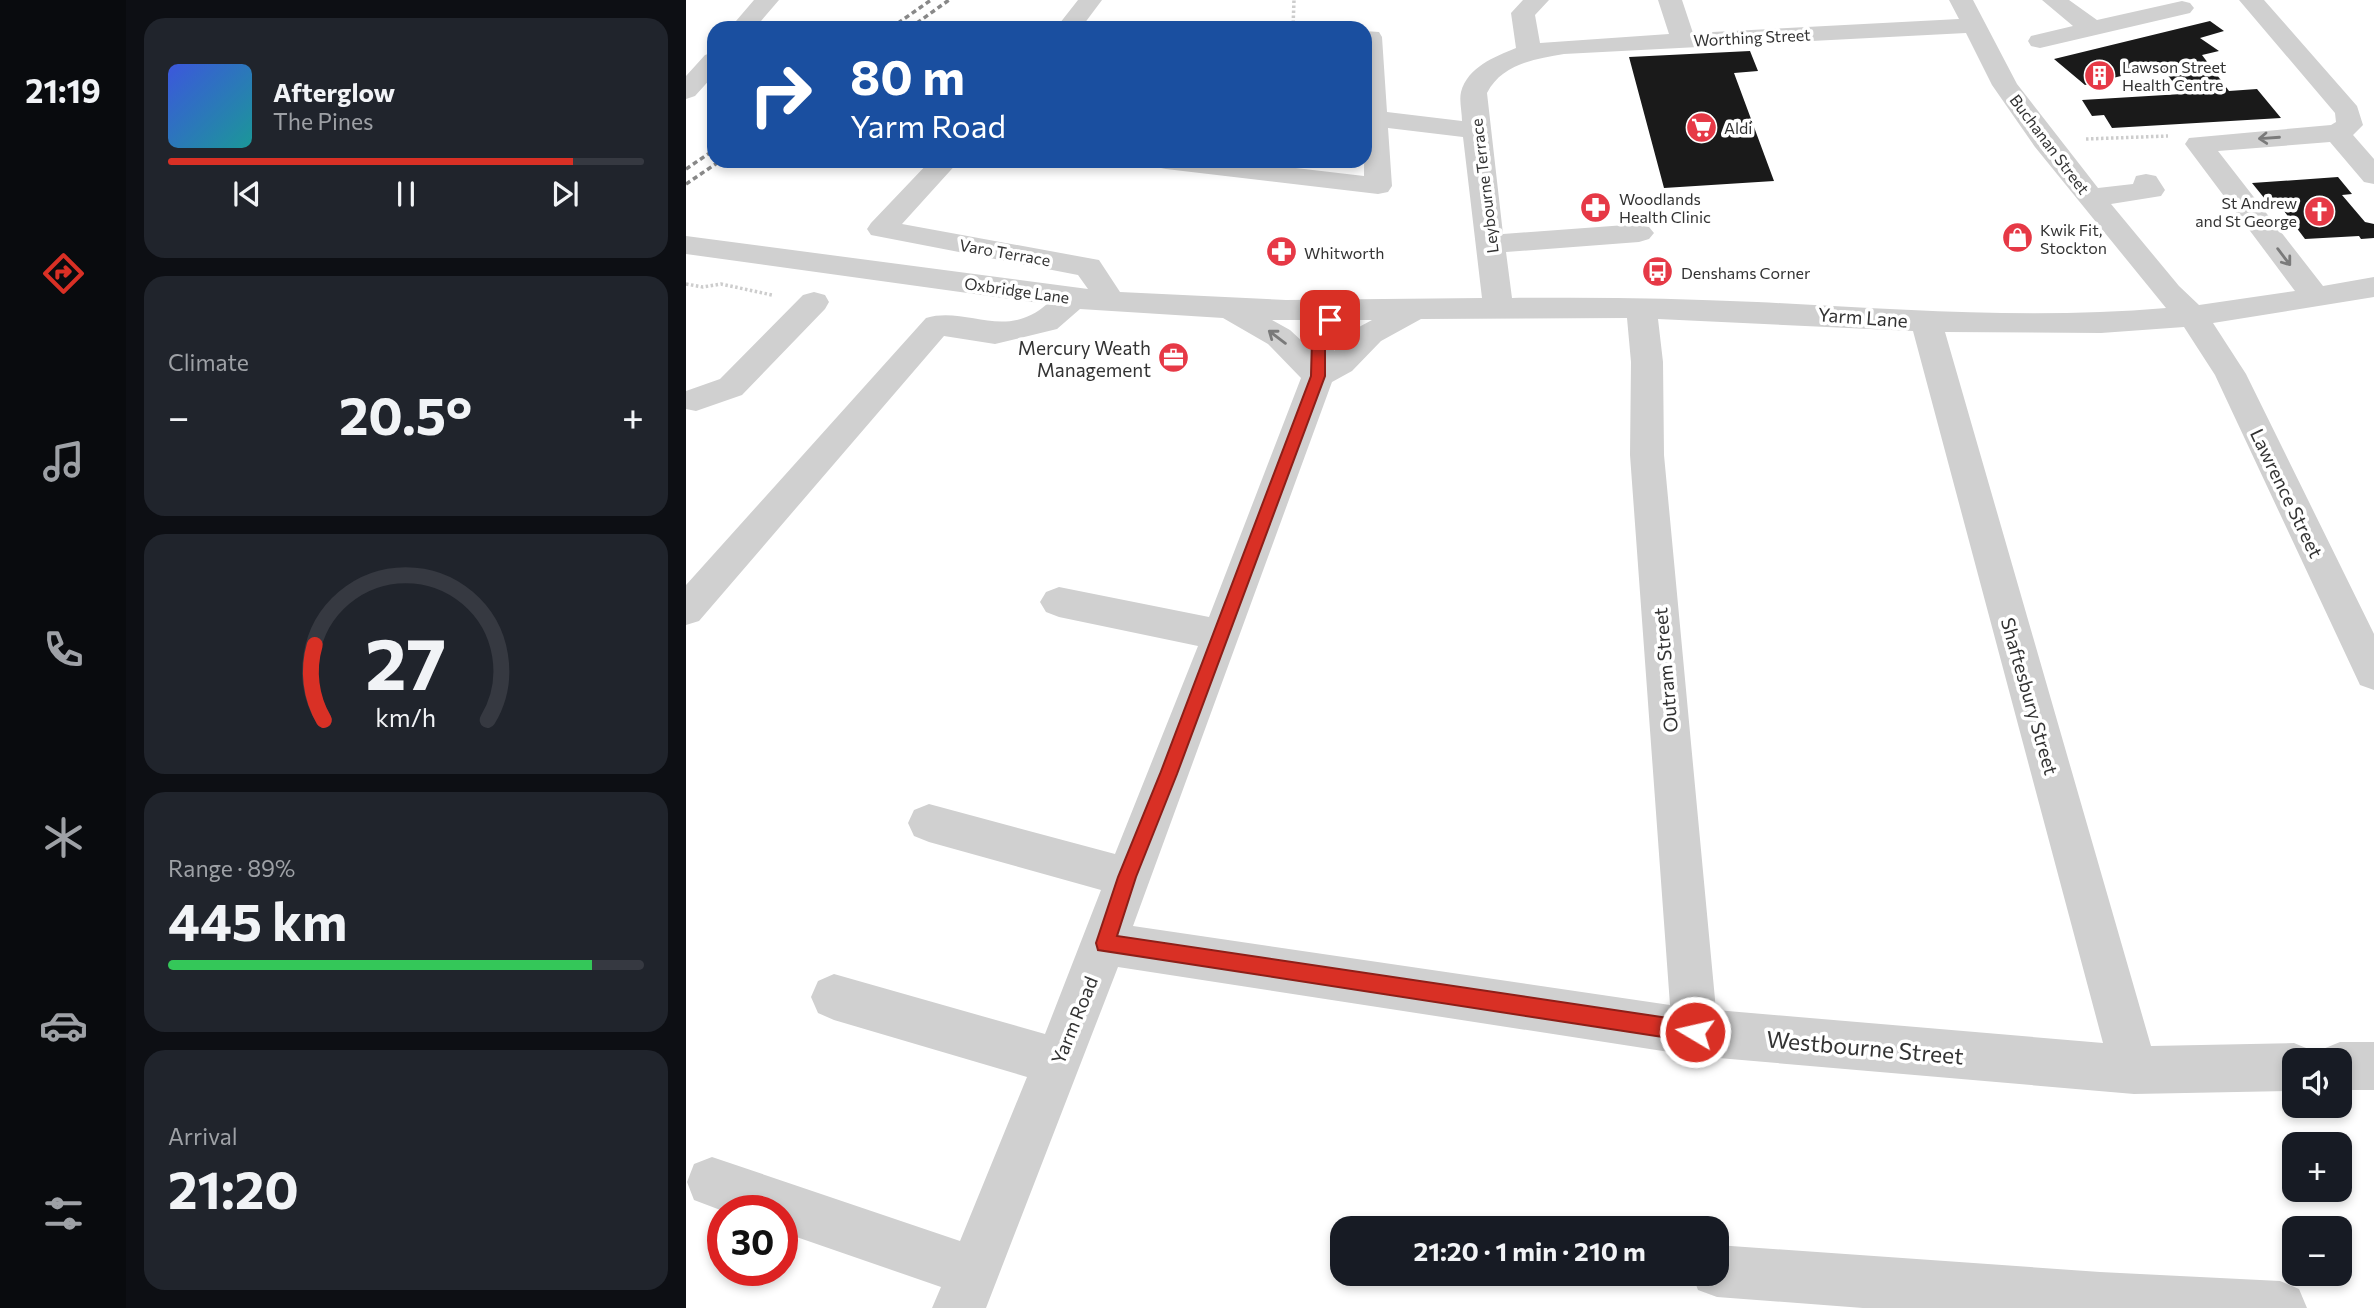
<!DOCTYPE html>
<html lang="en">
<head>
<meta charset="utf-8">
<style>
  body { margin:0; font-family:Commissioner,sans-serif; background:#20242c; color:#f1f3f6; height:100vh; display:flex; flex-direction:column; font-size:26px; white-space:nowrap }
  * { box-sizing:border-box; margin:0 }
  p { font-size:23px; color:#9ea1a6 }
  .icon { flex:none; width:38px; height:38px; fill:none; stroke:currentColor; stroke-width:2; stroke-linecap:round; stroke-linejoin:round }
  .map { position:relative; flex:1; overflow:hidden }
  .side { display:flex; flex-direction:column; gap:18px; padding:18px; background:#0d0f14; width:560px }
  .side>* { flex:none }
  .top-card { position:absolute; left:21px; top:21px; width:665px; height:147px; border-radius:21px; box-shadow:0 4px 10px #0003; background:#1a4fa0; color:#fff; overflow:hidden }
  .controls { position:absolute; left:1596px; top:1048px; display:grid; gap:14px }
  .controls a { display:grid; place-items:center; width:70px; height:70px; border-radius:14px; background:#171b24; box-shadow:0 4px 10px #0003; font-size:35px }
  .speed { position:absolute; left:21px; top:1195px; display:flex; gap:14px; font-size:35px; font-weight:700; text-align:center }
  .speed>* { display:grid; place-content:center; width:91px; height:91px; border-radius:50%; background:#171b24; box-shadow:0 4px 10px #0003; line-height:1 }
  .speed .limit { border:10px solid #d22; background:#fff; color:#111 }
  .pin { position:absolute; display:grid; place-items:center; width:60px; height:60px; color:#fff; margin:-30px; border-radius:14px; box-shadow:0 4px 10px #0006 }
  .me { position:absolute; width:77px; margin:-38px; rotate:279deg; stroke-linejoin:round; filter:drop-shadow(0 0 5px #0008) }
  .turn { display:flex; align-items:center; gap:24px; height:147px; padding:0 28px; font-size:32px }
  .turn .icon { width:91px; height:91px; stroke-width:2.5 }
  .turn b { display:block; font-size:49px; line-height:60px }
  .big { font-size:52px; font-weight:700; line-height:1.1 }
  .side .widget { flex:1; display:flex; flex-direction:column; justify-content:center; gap:10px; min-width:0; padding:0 24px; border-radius:21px; background:#20242c }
  .side .dial { align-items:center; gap:0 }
  .dial svg { height:182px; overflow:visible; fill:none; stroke:#363941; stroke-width:7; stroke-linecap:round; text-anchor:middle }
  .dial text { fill:#f1f3f6; stroke:none }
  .song { display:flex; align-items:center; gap:21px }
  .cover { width:84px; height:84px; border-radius:10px; background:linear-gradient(135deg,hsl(230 70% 55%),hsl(180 70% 35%)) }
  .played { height:7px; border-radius:4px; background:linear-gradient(90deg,#d93025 85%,#363941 85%) }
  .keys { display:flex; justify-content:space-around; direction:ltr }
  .heat { display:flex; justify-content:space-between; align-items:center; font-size:38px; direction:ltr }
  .charge { height:10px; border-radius:5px; background:linear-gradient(90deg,#34c759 89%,#363941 0) }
  .trip { position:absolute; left:644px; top:1216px; width:399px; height:70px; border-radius:21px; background:#171b24; box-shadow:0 4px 10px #0003; font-weight:700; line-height:70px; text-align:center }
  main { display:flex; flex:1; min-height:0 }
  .dock { display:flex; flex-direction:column; width:126px; justify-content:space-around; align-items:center; background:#090b0e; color:#9ea1a6 }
  .dock .icon { width:49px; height:49px }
  .dock .active { color:#d93025 }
  .dock b { font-size:32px; color:#f1f3f6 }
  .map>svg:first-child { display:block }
  .building { fill:#1a1a1a }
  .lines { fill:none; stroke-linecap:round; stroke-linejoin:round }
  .path { stroke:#cdcdcd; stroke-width:3.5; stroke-dasharray:2.5 2.5; stroke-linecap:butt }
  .minor { fill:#d0d0d0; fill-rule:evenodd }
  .rail { stroke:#888; stroke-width:3.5; stroke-dasharray:5 3.5; stroke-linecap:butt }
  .oneway { stroke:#7a7a7a }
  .route { fill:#d93025; stroke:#8d1f18; stroke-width:2 }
  .labels { text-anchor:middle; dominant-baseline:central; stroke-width:7; stroke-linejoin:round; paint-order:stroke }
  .far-street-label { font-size:16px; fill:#333; stroke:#fff }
  .far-poi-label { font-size:16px; fill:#333; stroke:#fff; text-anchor:start }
  .street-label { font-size:19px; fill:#333; stroke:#fff }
  .poi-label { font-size:19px; fill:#333; stroke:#fff; text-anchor:end }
  .near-street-label { font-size:23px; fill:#333; stroke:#fff }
</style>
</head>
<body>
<main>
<nav class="dock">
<b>21:19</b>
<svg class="icon active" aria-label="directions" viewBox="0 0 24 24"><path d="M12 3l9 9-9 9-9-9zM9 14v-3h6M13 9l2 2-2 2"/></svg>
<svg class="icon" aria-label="music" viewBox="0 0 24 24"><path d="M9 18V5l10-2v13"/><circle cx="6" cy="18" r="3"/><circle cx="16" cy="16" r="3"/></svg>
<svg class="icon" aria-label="phone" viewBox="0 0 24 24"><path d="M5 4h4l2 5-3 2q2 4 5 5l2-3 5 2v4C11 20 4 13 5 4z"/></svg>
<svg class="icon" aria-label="climate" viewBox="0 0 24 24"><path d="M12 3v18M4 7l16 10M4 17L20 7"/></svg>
<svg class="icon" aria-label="car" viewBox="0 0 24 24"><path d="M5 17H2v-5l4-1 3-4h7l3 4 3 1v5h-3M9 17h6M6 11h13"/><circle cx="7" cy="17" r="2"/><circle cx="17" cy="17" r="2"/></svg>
<svg class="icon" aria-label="filters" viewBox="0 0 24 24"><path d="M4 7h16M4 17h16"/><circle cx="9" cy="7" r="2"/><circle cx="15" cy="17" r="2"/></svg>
</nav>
<section class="side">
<div class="widget">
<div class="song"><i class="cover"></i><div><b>Afterglow</b><p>The Pines</p></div></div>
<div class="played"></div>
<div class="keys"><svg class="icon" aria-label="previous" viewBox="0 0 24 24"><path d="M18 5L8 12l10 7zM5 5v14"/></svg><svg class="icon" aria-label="pause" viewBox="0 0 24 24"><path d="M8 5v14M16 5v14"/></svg><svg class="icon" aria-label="next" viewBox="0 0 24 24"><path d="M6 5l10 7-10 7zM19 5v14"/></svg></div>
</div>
<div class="widget"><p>Climate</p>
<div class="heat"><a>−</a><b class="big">20.5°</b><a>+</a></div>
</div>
<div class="widget dial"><svg viewBox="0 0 100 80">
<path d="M14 69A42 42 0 1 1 86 69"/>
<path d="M14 69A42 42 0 0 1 10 36" stroke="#d93025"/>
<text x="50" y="56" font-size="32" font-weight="700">27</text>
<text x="50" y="72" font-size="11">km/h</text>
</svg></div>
<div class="widget"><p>Range · 89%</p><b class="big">445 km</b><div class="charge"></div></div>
<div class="widget"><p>Arrival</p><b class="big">21:20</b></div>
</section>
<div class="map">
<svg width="1688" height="1308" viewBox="0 0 1688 1308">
  <rect width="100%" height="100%" fill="#fff"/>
  <path class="building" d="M1524 21 1538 31 1514 38 1533 51 1516 55 1543 91 1571 89 1595 118 1426 128 1418 115 1406 116 1396 100 1496 94 1475 66 1399 85 1368 59Z
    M1064 51 1072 71 1048 73 1088 181 978 188 943 57Z
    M1652 177 1666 194 1656 195 1679 222 1688 224V238L1675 239 1673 236 1619 239 1589 199H1579L1566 183Z"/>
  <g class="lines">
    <path class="path" d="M607 28 608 0
      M1400 139 1482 136
      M0 284 17 287 35 284 86 295"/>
    <path class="minor" d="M68 0H93L69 28H44Z
      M392 0H416L395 28H370Z
      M837 0H863L849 15 854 43 983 34 972 0H996L1007 33 1273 19 1263 0H1287L1331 84 1412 188 1447 184 1450 176 1460 174 1470 176 1479 190 1475 196 1425 204 1493 286 1513 305 1609 291 1499 144 1503 138 1645 125 1650 122 1649 113 1553 0H1578L1671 106 1677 125 1667 135 1688 159V184L1678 182 1644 142 1532 151 1637 286 1688 277V297L1527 323 1560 374 1688 634V690L1674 685 1529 375 1498 327 1415 333 1259 332 1465 1046 1608 1043 1625 1050 1629 1060H1608V1091L1448 1094 1009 1056 432 967 300 1308H246L255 1287 96 1232V1211H37L8 1200 1 1182 8 1164 26 1157 274 1241 341 1077 148 1020 132 1013 125 997 132 981 148 974 359 1034 415 890 243 842 228 836 222 823 228 810 243 804 429 854 512 646 373 617 360 612 354 602 360 592 373 587 523 617 615 378 582 344 537 318 394 309 371 329 309 344 258 336 13 621 0 625V585L240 318C281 306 319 341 361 304L0 254V236L402 289 392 275 185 235 181 229 185 223 244 161H273L216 224 413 260 434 292 600 300 796 298 777 137 702 128 706 186 702 192 692 194 480 169 470 167 466 161H550L678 176 679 31 693 32 696 37 701 112 776 121C776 112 773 100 775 92 782 67 808 57 830 48L825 13ZM1280 33 1306 85 1349 147 1480 308C1343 320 1207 309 1071 302 989 298 908 297 826 298L820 252 953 242 963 239 968 233 963 227 953 224 817 234 801 93C816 64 848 59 878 54ZM941 318 945 362 944 455 984 1005 447 926 646 382 666 371 695 341 735 319ZM972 319 1227 331 1417 1043 1030 1010 978 455 977 362ZM586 320H629L617 342 604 330ZM669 320H686L673 327 648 351 651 334Z
      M1356 0H1383L1411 20 1496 1 1504 3 1508 8 1504 13 1354 48 1345 46 1342 41 1345 36 1387 26Z
      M28 52V75L9 96 0 99V76L19 55Z
      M128 292 139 295 143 302 139 309 56 395 10 411 0 409V391L34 379 117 295Z
      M1654 1042H1688V1090H1654V1060H1632L1637 1049Z
      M1031 1245 1414 1272 1594 1281 1613 1289 1621 1308H1177L1031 1297 1012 1290 1006 1274H1031Z"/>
    <path class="rail" d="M205 28 245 0
      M224 28 263 0
      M0 169 28 150
      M0 184 34 161"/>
  </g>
  <defs><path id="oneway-shaft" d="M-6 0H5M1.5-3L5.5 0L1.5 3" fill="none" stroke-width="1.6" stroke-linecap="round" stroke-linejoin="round" transform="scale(1.75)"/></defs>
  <g class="oneway">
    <use href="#oneway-shaft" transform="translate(1583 138) rotate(176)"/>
    <use href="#oneway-shaft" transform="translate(1598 257) rotate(53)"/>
    <use href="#oneway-shaft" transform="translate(591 337) rotate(-143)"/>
  </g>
  <path class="route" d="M644 316 650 320 639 339V376L491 774 450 877 431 936 1009 1022 1016 1025 1019 1032 1016 1039 1009 1042 412 950 410 943 432 877 474 774 625 376 626 339 639 317Z"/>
  <defs>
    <symbol id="building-disc" viewBox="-11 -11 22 22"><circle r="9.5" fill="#e63946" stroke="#fff"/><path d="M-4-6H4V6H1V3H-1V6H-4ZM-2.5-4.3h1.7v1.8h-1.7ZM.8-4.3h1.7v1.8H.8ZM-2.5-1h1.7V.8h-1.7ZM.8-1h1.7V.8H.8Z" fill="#fff"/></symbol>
    <symbol id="supermarket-disc" viewBox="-11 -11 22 22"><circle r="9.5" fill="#e63946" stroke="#fff"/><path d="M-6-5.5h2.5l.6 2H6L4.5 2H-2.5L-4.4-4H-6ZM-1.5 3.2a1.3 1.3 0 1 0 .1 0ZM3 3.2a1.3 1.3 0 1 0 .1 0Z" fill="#fff"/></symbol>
    <symbol id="pharmacy-disc" viewBox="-11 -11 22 22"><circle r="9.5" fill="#e63946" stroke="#fff"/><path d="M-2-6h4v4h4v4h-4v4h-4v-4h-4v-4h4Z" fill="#fff"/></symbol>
    <symbol id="church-disc" viewBox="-11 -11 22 22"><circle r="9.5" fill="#e63946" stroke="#fff"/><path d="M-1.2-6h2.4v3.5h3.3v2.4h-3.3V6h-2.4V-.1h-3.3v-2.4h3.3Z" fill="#fff"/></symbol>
    <symbol id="shop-disc" viewBox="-11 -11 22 22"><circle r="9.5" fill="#e63946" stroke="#fff"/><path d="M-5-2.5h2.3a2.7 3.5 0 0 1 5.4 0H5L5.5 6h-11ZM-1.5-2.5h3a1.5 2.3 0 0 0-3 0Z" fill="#fff"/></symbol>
    <symbol id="bus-disc" viewBox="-11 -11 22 22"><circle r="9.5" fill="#e63946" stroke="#fff"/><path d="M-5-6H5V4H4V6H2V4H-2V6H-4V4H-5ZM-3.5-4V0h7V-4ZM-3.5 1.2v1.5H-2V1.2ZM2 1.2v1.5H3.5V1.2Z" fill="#fff"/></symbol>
    <symbol id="office-disc" viewBox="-11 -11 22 22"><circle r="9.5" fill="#e63946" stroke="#fff"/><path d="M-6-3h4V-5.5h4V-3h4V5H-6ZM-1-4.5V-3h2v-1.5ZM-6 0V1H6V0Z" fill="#fff"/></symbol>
  </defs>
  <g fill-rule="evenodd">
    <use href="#building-disc" x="1396" y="58" width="35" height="35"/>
    <use href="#supermarket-disc" x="998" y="110" width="35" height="35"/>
    <use href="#pharmacy-disc" x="892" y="190" width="35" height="35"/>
    <use href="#church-disc" x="1616" y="194" width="35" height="35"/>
    <use href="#shop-disc" x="1314" y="220" width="35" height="35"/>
    <use href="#pharmacy-disc" x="578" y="234" width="35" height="35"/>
    <use href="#bus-disc" x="954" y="254" width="35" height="35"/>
    <use href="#office-disc" x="470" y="340" width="35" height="35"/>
  </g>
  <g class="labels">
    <g class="far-street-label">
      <text transform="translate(1066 37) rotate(-3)">Worthing Street</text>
      <text transform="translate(1364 144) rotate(53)">Buchanan Street</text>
      <text transform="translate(798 186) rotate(-97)">Leybourne Terrace</text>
      <text transform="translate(319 252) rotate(10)">Varo Terrace</text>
      <text transform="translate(331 290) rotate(8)">Oxbridge Lane</text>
    </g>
    <g class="far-poi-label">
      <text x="1436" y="66">Lawson Street<tspan x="1436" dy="18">Health Centre</tspan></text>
      <text x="1038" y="127">Aldi</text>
      <text x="933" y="198">Woodlands<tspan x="933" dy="18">Health Clinic</tspan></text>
      <text x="1611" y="202" text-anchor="end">St Andrew<tspan x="1611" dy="18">and St George</tspan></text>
      <text x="1354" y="229">Kwik Fit,<tspan x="1354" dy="18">Stockton</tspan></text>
      <text x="618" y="252">Whitworth</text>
      <text x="995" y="272">Denshams Corner</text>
    </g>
    <g class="street-label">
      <text transform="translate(1177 317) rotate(4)">Yarm Lane</text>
      <text transform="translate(1601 493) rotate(64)">Lawrence Street</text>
      <text transform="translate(979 670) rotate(-95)">Outram Street</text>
      <text transform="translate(1344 696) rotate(74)">Shaftesbury Street</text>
      <text transform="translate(388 1020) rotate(-68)">Yarm Road</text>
    </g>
    <g class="poi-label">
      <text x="465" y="347">Mercury Weath<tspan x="465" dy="22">Management</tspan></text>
    </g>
    <g class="near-street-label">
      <text transform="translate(1179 1047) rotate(5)">Westbourne Street</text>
    </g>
  </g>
</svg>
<div class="controls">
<a><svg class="icon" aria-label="sound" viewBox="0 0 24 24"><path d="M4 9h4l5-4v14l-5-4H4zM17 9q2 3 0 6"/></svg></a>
<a>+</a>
<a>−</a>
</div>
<div class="speed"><div class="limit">30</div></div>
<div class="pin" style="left:644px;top:320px;background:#d93025"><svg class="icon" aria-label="arrive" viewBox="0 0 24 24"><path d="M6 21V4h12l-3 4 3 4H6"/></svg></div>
<svg class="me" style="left:1009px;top:1032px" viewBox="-20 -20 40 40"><circle r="17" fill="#d93025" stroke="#fff" stroke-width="3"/><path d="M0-11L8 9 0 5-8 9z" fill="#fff"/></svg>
<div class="trip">21:20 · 1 min · 210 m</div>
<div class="top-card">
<div class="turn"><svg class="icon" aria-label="right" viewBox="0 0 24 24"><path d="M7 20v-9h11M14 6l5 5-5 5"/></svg><div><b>80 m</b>Yarm Road</div></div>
</div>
</div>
</main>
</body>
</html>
